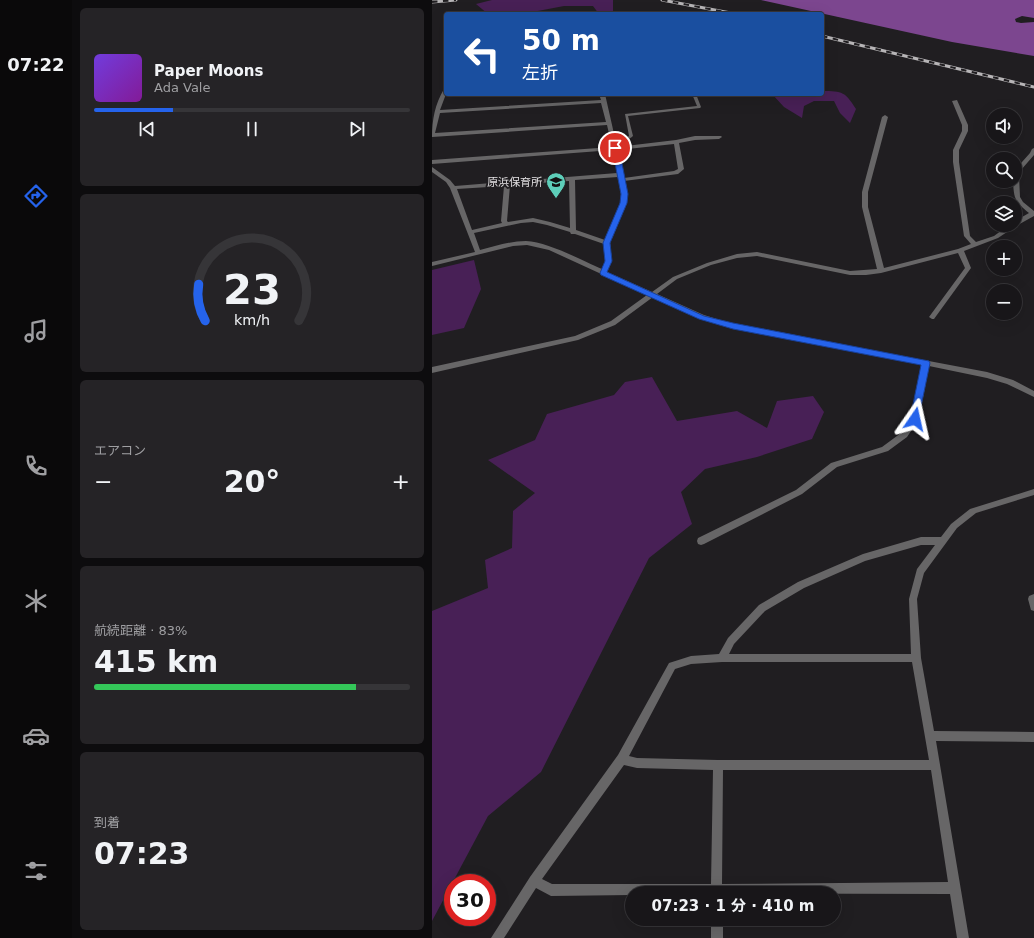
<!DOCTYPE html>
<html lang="ja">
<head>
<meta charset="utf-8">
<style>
  body { margin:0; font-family:"DejaVu Sans","Noto Sans JP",sans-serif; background:#252326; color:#f1f3f6; height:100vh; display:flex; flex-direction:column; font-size:15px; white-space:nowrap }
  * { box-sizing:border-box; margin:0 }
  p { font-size:13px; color:#9f9fa2 }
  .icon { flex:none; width:22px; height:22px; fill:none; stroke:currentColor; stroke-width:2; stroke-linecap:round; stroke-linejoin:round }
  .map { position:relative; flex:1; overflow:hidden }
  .drawer { display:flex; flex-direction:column; gap:8px; padding:8px; background:#0d0c0e; width:360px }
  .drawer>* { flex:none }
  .hud { position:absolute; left:12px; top:12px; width:380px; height:84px; border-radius:4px; box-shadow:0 4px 16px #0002,0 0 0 1px #363538; background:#1a4fa0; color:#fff; overflow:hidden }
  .controls { position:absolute; left:554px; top:108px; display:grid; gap:8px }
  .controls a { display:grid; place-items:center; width:36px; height:36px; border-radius:50%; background:#181619; box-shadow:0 4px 16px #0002,0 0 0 1px #363538; font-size:20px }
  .speed { position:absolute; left:12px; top:874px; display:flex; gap:8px; font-size:20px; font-weight:700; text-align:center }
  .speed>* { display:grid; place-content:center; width:52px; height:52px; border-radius:50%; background:#181619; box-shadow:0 4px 16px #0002,0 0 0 1px #363538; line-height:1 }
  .speed .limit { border:6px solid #d22; background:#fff; color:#111 }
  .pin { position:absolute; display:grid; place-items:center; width:34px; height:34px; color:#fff; margin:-17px; border:2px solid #fff; border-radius:50%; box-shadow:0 1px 4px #0007 }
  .me { position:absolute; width:44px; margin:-22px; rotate:11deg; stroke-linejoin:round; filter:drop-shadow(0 0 3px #0008) }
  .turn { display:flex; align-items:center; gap:14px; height:84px; padding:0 12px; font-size:18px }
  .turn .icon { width:52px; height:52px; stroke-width:2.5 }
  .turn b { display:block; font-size:28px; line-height:34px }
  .big { font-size:30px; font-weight:700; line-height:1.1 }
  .drawer .widget { flex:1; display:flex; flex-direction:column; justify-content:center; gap:6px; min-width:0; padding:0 14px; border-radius:6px; background:#252326 }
  .drawer .dial { align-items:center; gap:0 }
  .dial svg { height:104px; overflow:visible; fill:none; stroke:#363538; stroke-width:7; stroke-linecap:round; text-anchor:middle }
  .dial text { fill:#f1f3f6; stroke:none }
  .song { display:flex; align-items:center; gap:12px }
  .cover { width:48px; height:48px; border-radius:6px; background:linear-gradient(135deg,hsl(260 70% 55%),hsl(290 70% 35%)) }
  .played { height:4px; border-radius:2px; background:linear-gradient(90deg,#2563eb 25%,#363538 25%) }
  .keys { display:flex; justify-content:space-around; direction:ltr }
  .heat { display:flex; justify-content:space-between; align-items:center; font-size:22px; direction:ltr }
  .charge { height:6px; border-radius:3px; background:linear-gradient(90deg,#34c759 83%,#363538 0) }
  .trip { position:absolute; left:193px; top:886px; width:216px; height:40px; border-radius:20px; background:#181619; box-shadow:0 4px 16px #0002,0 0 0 1px #363538; font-weight:700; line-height:40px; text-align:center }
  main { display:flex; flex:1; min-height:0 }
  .dock { display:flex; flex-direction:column; width:72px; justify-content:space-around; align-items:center; background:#0a090a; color:#9f9fa2 }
  .dock .icon { width:28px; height:28px }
  .dock .selected { color:#2563eb }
  .dock b { font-size:18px; color:#f1f3f6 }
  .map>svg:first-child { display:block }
  .green { fill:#482056 }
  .water { fill:#7c468f }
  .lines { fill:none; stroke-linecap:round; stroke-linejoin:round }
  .lane { fill:#676667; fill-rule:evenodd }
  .street { fill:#676667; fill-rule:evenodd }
  .rail-casing { stroke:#b7b5b7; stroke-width:3 }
  .rail { stroke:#201e21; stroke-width:2; stroke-dasharray:5.5; stroke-linecap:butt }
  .route { fill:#2563eb; stroke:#184099 }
  .labels { text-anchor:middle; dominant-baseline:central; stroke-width:4; stroke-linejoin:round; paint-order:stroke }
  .far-poi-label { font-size:11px; fill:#e3e1e3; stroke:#201e21; text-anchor:end }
</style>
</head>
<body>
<main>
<nav class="dock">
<b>07:22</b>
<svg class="icon selected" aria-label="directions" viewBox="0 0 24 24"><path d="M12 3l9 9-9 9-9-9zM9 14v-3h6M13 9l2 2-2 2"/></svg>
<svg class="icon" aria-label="music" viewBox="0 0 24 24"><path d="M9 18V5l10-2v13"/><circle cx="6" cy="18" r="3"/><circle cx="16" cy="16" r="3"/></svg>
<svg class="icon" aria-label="phone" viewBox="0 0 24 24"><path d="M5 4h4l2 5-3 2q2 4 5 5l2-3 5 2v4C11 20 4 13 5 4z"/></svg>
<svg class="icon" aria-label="climate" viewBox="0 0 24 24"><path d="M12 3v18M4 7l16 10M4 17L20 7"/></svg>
<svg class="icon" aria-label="car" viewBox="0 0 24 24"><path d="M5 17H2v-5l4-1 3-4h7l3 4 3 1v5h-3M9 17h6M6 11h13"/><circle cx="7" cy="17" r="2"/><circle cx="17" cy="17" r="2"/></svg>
<svg class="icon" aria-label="filters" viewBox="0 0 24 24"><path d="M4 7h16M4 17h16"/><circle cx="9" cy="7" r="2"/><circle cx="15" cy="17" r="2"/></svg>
</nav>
<section class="drawer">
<div class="widget">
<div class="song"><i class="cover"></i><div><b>Paper Moons</b><p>Ada Vale</p></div></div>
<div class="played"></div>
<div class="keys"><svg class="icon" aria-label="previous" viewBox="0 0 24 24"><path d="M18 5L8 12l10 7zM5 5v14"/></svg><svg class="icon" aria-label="pause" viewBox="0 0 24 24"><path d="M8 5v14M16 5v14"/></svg><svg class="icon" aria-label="next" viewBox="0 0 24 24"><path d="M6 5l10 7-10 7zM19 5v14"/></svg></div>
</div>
<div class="widget dial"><svg viewBox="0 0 100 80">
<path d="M14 69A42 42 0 1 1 86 69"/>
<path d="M14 69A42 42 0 0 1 9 41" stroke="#2563eb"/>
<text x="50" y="56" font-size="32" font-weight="700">23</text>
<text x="50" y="72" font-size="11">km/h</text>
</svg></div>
<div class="widget"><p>エアコン</p>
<div class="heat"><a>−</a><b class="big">20°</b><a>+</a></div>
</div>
<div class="widget"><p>航続距離 · 83%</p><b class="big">415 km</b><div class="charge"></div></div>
<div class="widget"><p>到着</p><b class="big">07:23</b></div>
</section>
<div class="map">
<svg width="602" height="938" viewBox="0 0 602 938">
  <rect width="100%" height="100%" fill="#201e21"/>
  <path class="green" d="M60 0H181V14H167L161 6H132L90 14H56L44 4Z
    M390 91C411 91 413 92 424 109L418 123 408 113 402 101H382L372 106 370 118 352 107 340 94H390Z
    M42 260 49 289 32 328 0 335V270Z
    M220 377 245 421 305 411 335 428 345 401 381 396 392 412 380 439 325 457 273 469 249 492 260 524 217 558 109 772 56 816 0 921V611L56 588 53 560 80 548 81 511 103 493 56 460 103 440 115 414 182 395 193 382Z"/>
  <path class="water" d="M329 0H602V18L590 16 583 19 584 22 589 23 602 22V56L520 42Z"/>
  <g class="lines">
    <path class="lane" d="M260 94H264L269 107 268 108 196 116 201 136C195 141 187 145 180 142L182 141 190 140 197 136 193 114 265 106Z"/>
    <path class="street" d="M14 88V94L8 110 169 100 167 94H173L185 147 244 140 263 136H289L290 137 287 139 263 140 247 143 252 169 246 174 192 181 195 194V203L178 243 180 261 175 272 220 292 241 277 275 263 305 254 325 252 418 271 445 269 430 207V192L450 117 453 115 456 117 436 192V207L452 268 526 249 539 244 532 236 521 162V150L530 131V125L520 101 525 100 536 125V131L527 150V162L538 236 544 242 562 236 577 225H583V221L597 213C583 201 582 200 581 181H583V170L598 153 600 149 602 148V155L589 170 587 176 588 197 591 202 602 211V216L584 226 566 238 532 251 539 268 502 319H500L497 317 533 268 526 253 449 273 434 275H418L325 256 305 258 279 265 245 279 225 294 272 315 301 324 555 372 581 380 602 391V397L575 384 555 378 497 366 487 419 475 437 456 451 405 467 370 494 272 544 269 545 266 544 265 541 266 538 364 490 399 463 450 447 469 433 479 418 490 365 301 328 268 319 221 297 183 325 146 340 0 373V367L143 336 179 321 215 295 117 250 95 245 81 246 0 266V262L43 252 18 188 14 182 0 172V167L18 180 23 186 185 173 181 150 0 164V160L180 147 175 125 0 137C0 120 3 104 12 89ZM169 103 174 122 3 133 8 113ZM242 144 246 169 242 171 192 178 186 150ZM186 177 189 194V203L173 240 144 230 143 180ZM137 181 138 228 118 222 101 218 76 222 75 221 78 185ZM72 186 69 221 70 223 40 230 25 189ZM101 222 115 225 138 232 139 234H143L172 244 174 261 170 269C149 260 116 242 94 241 79 241 63 246 48 250L42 233 89 223Z
      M602 489V495L544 513 525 528 492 573 485 599 489 658 502 731 602 732V742L504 741 537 938H525L518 894 200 893V895L119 896 104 888 72 938H59L98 877 186 755 237 663 259 656 287 654 296 638 327 605 366 582 431 554 489 537H509L519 524 538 509ZM489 545H503L485 569 477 599 479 654H297L302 644 333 611 372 588 433 561ZM290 662H480L497 760H286L205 758 197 756 243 669 259 664ZM192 765 205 768 281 770 279 884H120L110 879ZM291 770H499L516 882 290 884Z
      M602 594V611L599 610 596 599 597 596Z
      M279 919H291V938H279Z"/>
    <defs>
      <path id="rail" d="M230 0 304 14
        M0 2 24 0
        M390 36 602 87"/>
    </defs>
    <use href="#rail" class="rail-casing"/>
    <use href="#rail" class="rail"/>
  </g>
  <path class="route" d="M183 146 187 148 196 194 195 203 178 243 180 261 175 272 272 316 301 323 497 361 498 363 486 421H480L478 419 489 365 301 329 267 319 169 275 168 273 173 261 171 243 188 203 189 194 180 148Z"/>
  <defs>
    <symbol id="school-pin" viewBox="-11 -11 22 30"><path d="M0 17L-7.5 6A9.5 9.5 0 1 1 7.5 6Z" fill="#5dceb9" stroke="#201e21"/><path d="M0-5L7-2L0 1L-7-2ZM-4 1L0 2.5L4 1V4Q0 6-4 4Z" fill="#111"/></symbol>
  </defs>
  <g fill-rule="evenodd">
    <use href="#school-pin" x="113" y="171" width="22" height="30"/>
  </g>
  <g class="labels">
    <g class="far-poi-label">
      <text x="110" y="182">原浜保育所</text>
    </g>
  </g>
</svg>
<div class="controls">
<a><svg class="icon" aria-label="sound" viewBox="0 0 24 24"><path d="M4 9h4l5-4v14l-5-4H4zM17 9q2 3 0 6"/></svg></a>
<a><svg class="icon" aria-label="search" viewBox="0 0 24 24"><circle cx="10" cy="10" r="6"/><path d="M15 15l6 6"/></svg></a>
<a><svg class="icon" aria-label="layers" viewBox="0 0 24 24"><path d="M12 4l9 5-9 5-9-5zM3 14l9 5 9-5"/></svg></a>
<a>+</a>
<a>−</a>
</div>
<div class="speed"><div class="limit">30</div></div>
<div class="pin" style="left:183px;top:148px;background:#d93025"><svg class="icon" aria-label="arrive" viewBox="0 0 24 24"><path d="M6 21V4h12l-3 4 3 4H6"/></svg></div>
<svg class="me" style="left:483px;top:419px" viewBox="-20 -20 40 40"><path d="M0-17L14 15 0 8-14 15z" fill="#2563eb" stroke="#fff" stroke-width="4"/></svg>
<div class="trip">07:23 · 1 分 · 410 m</div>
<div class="hud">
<div class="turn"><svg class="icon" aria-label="left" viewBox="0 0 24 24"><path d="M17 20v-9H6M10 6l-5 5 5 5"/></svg><div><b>50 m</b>左折</div></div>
</div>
</div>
</main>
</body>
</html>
